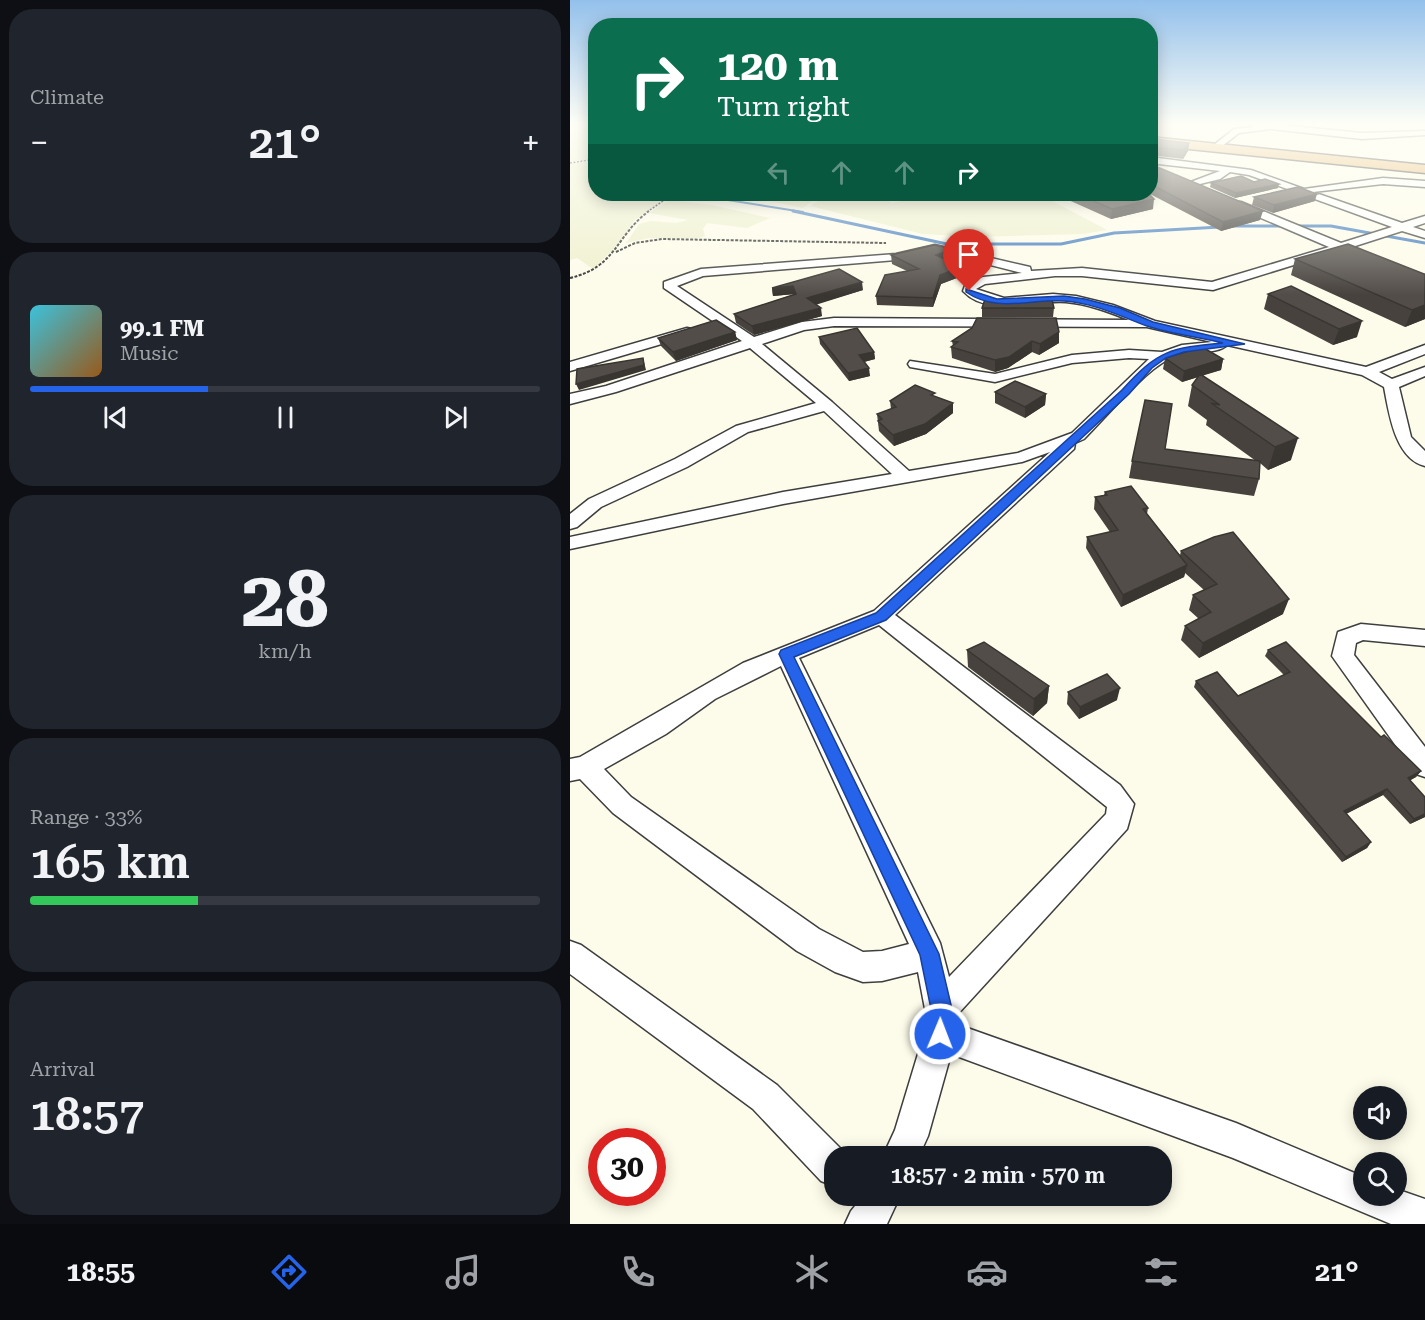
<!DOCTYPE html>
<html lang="en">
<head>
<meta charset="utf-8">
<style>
  body { margin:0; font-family:"Roboto Serif",serif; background:#20242c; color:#f1f3f6; height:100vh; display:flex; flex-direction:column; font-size:22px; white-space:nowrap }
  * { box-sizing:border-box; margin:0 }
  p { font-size:20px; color:#9ea1a6 }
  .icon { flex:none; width:33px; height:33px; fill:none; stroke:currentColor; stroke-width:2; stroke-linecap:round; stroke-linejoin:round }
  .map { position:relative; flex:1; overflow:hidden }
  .details { display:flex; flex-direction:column; gap:9px; padding:9px; background:#0d0f14; width:570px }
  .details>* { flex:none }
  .guide { position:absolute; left:18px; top:18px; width:570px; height:183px; border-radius:24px; box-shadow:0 3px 15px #0003; background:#0b6e4f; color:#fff; overflow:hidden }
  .tools { position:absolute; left:783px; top:1086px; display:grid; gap:12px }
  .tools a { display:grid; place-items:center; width:54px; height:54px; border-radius:50%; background:#171b24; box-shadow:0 3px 15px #0003; font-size:30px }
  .speed { position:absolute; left:18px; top:1128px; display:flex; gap:12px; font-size:30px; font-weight:700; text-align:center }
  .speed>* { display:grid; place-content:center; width:78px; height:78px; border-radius:50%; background:#171b24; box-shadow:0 3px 15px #0003; line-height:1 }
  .speed .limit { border:9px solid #d22; background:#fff; color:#111 }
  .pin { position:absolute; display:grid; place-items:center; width:51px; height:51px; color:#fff; margin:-62px -26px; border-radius:50% 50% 50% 0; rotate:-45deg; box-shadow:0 0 6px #0007 }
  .pin .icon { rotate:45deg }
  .me { position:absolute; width:66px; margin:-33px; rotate:1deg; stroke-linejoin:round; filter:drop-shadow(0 0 4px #0008) }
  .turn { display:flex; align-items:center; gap:21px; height:126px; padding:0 30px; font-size:27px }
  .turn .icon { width:78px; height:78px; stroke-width:2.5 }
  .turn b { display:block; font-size:42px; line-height:51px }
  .lanes { display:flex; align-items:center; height:57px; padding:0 30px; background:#0003; justify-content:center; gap:30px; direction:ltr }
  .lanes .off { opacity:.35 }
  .big { font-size:45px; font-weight:600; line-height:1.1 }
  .details .widget { flex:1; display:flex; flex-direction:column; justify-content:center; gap:9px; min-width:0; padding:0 21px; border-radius:24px; background:#20242c }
  .details .dial { align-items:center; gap:0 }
  .dial b { font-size:78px; line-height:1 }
  .song { display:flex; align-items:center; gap:18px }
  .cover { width:72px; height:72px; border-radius:9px; background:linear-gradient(135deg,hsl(190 70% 55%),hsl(30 70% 35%)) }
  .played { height:6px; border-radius:3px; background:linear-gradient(90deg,#2563eb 35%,#363941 35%) }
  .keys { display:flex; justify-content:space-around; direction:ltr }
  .heat { display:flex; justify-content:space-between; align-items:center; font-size:33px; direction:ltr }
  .charge { height:9px; border-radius:4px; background:linear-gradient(90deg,#34c759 33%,#363941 0) }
  .trip { position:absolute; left:254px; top:1146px; width:348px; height:60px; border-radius:24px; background:#171b24; box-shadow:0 3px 15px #0003; font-weight:600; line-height:60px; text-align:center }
  .dock { display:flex; height:96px; justify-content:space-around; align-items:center; background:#090b0e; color:#9ea1a6 }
  .dock .icon { width:42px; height:42px }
  .dock .on { color:#2563eb }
  .dock b { font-size:27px; color:#f1f3f6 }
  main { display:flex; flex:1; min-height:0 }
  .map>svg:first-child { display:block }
  .farmland { fill:#eef0cd }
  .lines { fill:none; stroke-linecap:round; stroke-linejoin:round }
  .stream-far1 { stroke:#437cbf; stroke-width:2 }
  .stream { stroke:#437cbf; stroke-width:3 }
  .street-casing { stroke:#3e3e3e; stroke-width:3 }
  .highway-casing { stroke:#1c1c1c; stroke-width:3 }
  .path-far1 { stroke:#2d2d2d; stroke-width:1.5; stroke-dasharray:2 1.5; stroke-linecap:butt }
  .path { stroke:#2d2d2d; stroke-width:2; stroke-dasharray:3 1.5; stroke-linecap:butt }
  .street { fill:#fff; fill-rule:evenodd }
  .highway { fill:#e5af60; fill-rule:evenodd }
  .wall { fill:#47423e }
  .shaded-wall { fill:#393632 }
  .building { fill:#524d48; stroke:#393632; stroke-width:1.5 }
  .route { fill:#2563eb; stroke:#184099; stroke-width:1.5 }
</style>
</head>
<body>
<main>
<section class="details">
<div class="widget"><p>Climate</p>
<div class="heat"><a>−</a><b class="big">21°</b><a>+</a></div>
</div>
<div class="widget">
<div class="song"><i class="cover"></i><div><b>99.1 FM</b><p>Music</p></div></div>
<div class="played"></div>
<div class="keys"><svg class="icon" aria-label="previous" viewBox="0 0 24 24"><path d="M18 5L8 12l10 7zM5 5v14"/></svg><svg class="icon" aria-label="pause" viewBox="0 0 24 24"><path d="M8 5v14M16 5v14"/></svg><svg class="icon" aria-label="next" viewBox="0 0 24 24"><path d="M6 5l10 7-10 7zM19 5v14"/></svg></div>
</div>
<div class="widget dial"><b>28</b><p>km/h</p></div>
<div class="widget"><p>Range · 33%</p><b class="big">165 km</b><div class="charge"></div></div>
<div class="widget"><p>Arrival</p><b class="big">18:57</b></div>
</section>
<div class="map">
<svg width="855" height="1224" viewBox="0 0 855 1224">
  <rect width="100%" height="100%" fill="#fdfcea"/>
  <path class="farmland" d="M0 124H25V158L0 162Z
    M25 161 26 194H101L65 220 43 250 23 269 7 258 0 260V164Z
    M167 194H266L245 199 233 208Z
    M278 194H289L300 200H317L322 203 342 199 349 194H469L537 230 513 234 405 237 353 234 240 206 248 201Z
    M99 200 142 205 200 218 177 228 137 223 133 229 135 236 130 238H79L56 243 69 224 81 221 106 223 118 220 79 213Z"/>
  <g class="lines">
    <path class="stream-far1" d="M120 194 233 212"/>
    <path class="stream" d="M223 211 377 244H491L544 233 650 227
      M663 226H761L855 243"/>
    <defs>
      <path id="street" d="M678 124H701L792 133 855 131V135L792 139 701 129 669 133 647 150 640 148 664 129 683 127Z
        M580 157 681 170 734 189 813 178 855 181V187L813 184 743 192 832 223 855 216V223L843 227 855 231V238L832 231 779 248 778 251H769L643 290 512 276H485L415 284 406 289 434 298 483 294 506 296 543 305 585 321 796 367 855 345V354L809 372 822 379 855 367V376L829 387 841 437 855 451V466C825 459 819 413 814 387L792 375 657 345C648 355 614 351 599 359 573 372 536 417 514 439L505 443 504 449 325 615 550 785 564 804 557 829 387 1015 386 1024 666 1123 794 1177V1196H826V1189L855 1199V1224H821L663 1158 381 1054 358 1136 349 1156H313L325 1130 354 1034 355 1009 348 972 312 981 293 982 265 972 227 951 43 813 10 779 0 781V759L10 757 173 663 304 611 480 452 452 462 213 504 0 549V537L213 492 322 474 254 411 178 432 117 467 31 507 7 527 0 529V514L19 499 105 459 166 426 246 403 180 348 46 392 0 404V394L36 386 172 341 94 288V282L131 269 326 254 365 245 460 267 461 271 512 268 642 282 759 247 663 206V202H671L771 243 822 227 679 175 660 172 650 179 618 187V183L650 171 580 163ZM365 251 452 273 413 277 396 283 393 291C418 318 465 299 496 302 518 304 539 312 559 320L264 318 232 322 184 337 107 286 133 276 326 260ZM264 326 577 327 642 342 612 345 592 352 559 350 502 355 425 374 340 361 338 364 340 367 425 382 502 363 559 358 579 359 502 433 448 453 339 471 262 402 192 344 234 330ZM309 625 537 807 536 814 379 977 370 943 229 658ZM211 666 339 944 312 951 293 952 249 929 61 797 34 769 96 734 145 699Z
        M117 328 122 329V335L0 371V362Z
        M791 624 855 630V646L793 640 786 643 784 655 855 747V777L846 774 762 656 768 632Z
        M0 941 11 945 207 1085 277 1155 264 1156V1186L251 1181 183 1109 0 974Z
        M293 1196H330L317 1224H275L281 1211Z"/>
      <path id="highway" d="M580 137 855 165V173L580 145Z"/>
    </defs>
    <use href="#street" class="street-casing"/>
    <use href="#highway" class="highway-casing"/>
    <path class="path-far1" d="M0 163 26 159
      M77 212 103 194"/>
    <path class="path" d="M46 252 65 243 92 239 316 243
      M0 278C47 267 45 236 79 211"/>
    <use href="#street" class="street"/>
    <use href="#highway" class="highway"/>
  </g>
  <path class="wall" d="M619 143 618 151 613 159 580 155V144Z
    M580 164 690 220 651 231 580 194Z
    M684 182 708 188 665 198 640 187 641 183Z
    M485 194H579L583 209 541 219Z
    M684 197 745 201 703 213 682 205Z
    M321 255 383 258 377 260 392 276 371 284 363 307 307 305 306 296 337 271 322 264Z
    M725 259 855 274V319L835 327 721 275Z
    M202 288 293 290 246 304 252 316 184 335 166 323 164 314 225 294 203 296Z
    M698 294 787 337 763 345 694 309Z
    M457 302 484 308 483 317H412V308Z
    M165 332 167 340 106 361 91 346 88 338Z
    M489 332V343L469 355 462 352 438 368 425 372 382 358 381 347 383 346 382 341Z
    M249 337 304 352 305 359 294 362 300 376 279 381 250 344Z
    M595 358 653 359 651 370 633 375 721 460 698 470 690 463 689 479 684 496 559 478 562 461 595 449 686 461 636 425 637 420 618 406 622 385 628 377 612 382 593 369Z
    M425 392 476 394 475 405 455 418 425 403Z
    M365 397 383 413 356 434 324 446 309 431 307 414 321 409 320 401Z
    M535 492 578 508 577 514 610 555 611 551 713 614 629 658 611 640 615 626 629 619 619 610 623 595 634 590 615 573 614 577 551 607 516 548 517 537 540 532 524 509 525 497 534 495Z
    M397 650 479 686 477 703 463 716 398 667Z
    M698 650 811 737 851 771 846 777 840 780 855 797V817L840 824 813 795 776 814 801 842 797 848 772 862 624 687 626 681 668 696 714 675 695 656Z
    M498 692 547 700 509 719 497 704Z"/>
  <path class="shaded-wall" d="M619 143 618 151 613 159 614 150Z
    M709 184 708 188 665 198 666 193Z
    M747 194 745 201 703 213 704 205Z
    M584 199 583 209 541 219 542 209Z
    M693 211 690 220 651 231 653 222Z
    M383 249V258L366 264V255Z
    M392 267V276L371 284 363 307V298L370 275Z
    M292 282 293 290 239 307 237 298Z
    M223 286 225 294 203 296 202 288Z
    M855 305V319L835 327 842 310Z
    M251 308 252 316 184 335 182 326Z
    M792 321 787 337 763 345 769 329Z
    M165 332 167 340 106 361 103 352Z
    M489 332V343L469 355 470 344Z
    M462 341V352L438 368 425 372V360Z
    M304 352 305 359 290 363 289 355Z
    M73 358 76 370 9 390 6 384Z
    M653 359 651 370 612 382 614 371Z
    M299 368 300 376 279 381 278 373Z
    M476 394 475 405 455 418V407Z
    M383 403V413L356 434 324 446 323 435Z
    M728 438 721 460 698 470 705 447Z
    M617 565 614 577 551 607 553 595Z
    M719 599 713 614 629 658 633 643Z
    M479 686 477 703 463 716 464 699Z
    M550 688 547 700 509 719 510 707Z
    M851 771 846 777 834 784 838 778Z
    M817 789 813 795 770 817 774 811Z
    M855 814V817L840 824 844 819Z
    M801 842 797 848 772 862 776 857Z"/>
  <path class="building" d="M584 139 619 143 614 150 581 147 580 148V144Z
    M580 164 693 211 653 222 580 184Z
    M671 176 684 182 695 179 709 184 666 193 641 183Z
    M728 187 747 194 704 205 684 197Z
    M508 194H579L584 199 542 209Z
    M778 244 854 274H855V305L842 310 725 259Z
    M364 245 383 249 366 255 392 267 370 275 363 298 306 296 315 275 349 269 321 255Z
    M269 269 292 282 237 298 251 308 182 326 164 314 226 294 223 286 202 288Z
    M721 286 792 321 769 329 698 294Z
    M415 299 457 302 482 300 484 308H412Z
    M407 318H486L489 332 470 344 462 341 439 357 425 360 381 347 388 342 382 341 402 328Z
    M146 320 165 332 103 352 88 338Z
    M287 328 304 352 289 355 299 368 278 373 249 337Z
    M632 347 653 359 614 371 595 358Z
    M73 358 74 365 6 384 7 369Z
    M630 374 728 438 705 447 641 403 650 405 622 385Z
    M445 381 476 394 455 407 425 392Z
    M345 385 365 393 361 395 383 403 355 424 323 435 308 421 312 419 307 414 326 407 320 401Z
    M575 400 602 404 595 449 690 461 689 479 562 461Z
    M561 486 578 508 573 509 617 565 553 595 517 537 548 530 525 497 537 495 535 492Z
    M663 532 719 599 633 643 615 626 641 612 623 595 647 584 611 551 644 537Z
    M414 642 479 686 464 699 397 650Z
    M716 642 811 737 814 735 851 771 838 778 855 797V814L844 819 817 789 774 811 801 842 776 857 626 681 647 672 668 696 720 672 698 650Z
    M537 674 550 688 510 707 498 692Z"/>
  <linearGradient id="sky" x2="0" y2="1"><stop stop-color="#93c0eb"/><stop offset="0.42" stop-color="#fefef6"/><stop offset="1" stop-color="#fefef6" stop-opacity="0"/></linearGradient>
  <rect width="855" height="295" fill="url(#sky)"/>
  <path class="route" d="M396 289 427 299 494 296 515 299 550 308 583 322 675 344 614 352 596 358 582 368 559 394 316 620 224 657 369 954 382 1009 377 1042 370 1045 362 1042 359 1034 361 1009 350 955 209 654 211 650 306 613 552 390C588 350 600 348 653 343 628 337 601 334 577 326 550 316 524 303 494 301 460 299 426 313 396 292Z"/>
</svg>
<div class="tools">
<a><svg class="icon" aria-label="sound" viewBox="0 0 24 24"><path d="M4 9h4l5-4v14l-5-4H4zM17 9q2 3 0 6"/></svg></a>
<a><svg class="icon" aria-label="search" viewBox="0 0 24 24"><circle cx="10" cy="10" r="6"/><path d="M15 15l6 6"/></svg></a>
</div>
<div class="speed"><div class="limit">30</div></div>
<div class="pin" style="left:399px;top:291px;background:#d93025"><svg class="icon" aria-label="arrive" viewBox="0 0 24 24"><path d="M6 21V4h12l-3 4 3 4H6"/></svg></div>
<svg class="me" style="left:370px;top:1034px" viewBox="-20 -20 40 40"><circle r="17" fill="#2563eb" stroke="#fff" stroke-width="3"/><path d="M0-11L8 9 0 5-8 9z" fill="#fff"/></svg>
<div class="trip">18:57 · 2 min · 570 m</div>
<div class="guide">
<div class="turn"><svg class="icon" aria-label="right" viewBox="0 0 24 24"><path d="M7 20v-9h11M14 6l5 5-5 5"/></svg><div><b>120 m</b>Turn right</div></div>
<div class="lanes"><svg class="icon off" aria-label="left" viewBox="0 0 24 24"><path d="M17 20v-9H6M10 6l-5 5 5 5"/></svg><svg class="icon off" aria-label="ahead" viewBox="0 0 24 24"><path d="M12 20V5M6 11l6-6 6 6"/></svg><svg class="icon off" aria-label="ahead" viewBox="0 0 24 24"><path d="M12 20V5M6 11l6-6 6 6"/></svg><svg class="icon" aria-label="right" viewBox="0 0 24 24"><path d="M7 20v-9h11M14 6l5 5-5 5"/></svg></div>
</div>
</div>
</main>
<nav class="dock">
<b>18:55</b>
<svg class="icon on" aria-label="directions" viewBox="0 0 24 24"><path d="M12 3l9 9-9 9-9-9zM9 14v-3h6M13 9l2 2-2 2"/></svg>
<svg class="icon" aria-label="music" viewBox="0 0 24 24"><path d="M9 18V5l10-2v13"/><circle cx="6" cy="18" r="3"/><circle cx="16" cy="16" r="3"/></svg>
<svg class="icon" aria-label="phone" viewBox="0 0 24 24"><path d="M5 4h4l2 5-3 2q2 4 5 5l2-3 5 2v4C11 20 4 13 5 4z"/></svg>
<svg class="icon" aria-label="climate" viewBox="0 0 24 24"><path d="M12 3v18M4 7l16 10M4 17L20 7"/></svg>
<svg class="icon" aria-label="car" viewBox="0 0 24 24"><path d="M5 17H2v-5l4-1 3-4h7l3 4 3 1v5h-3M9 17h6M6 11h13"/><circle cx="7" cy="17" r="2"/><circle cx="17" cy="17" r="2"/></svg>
<svg class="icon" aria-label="filters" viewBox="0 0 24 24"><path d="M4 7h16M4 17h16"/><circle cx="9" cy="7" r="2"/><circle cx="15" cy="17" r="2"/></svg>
<b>21°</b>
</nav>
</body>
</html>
